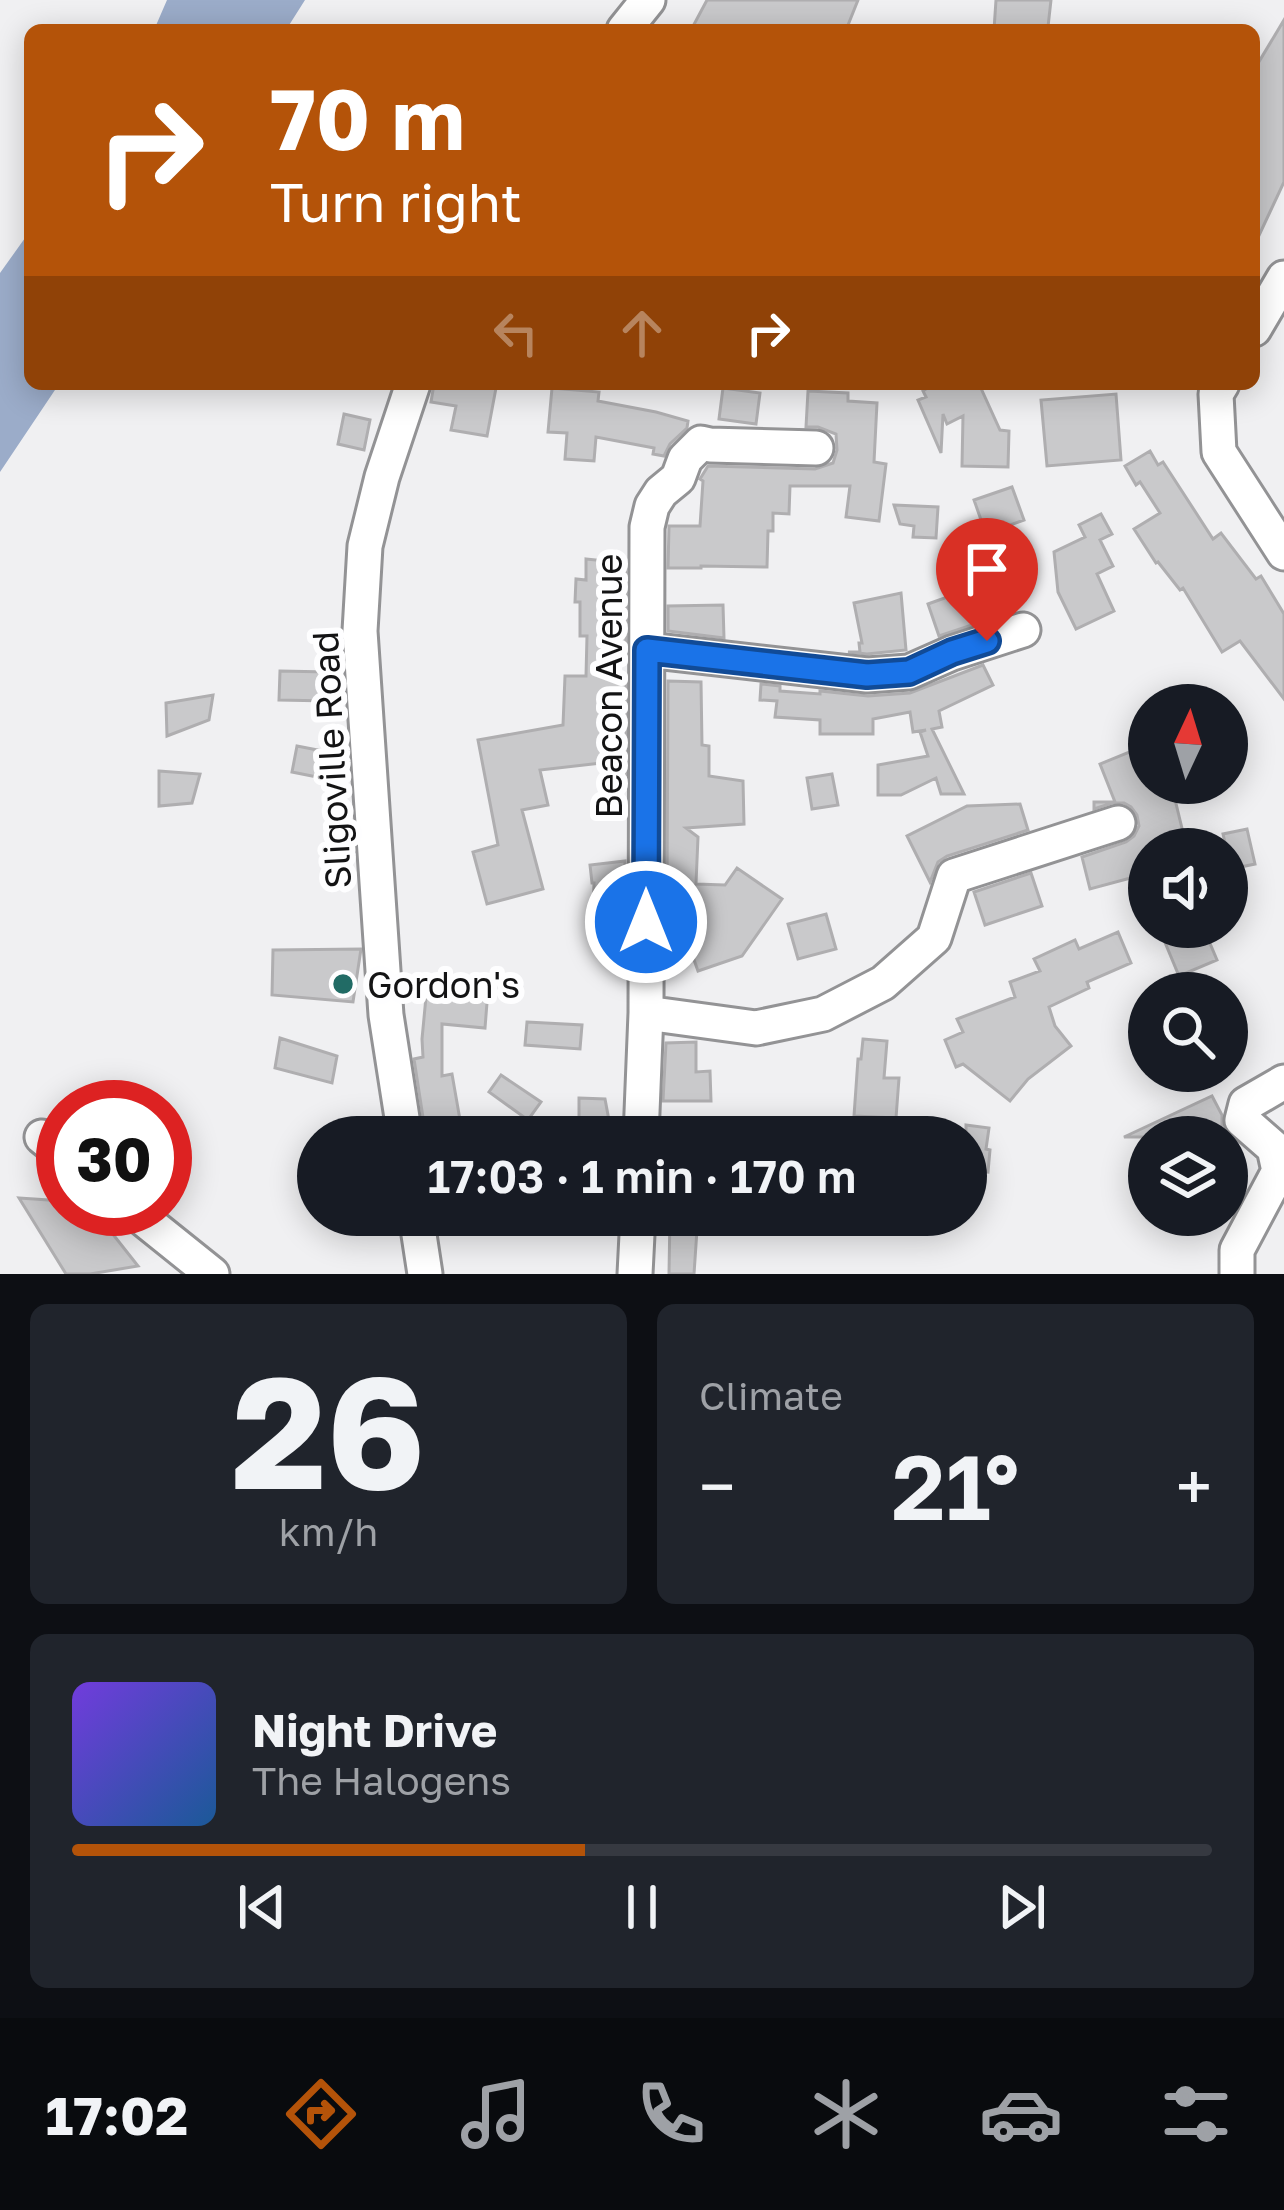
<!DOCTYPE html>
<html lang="en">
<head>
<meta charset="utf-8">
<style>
  body { margin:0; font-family:"Golos Text",sans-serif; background:#20242c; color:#f1f3f6; height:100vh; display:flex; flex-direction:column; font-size:45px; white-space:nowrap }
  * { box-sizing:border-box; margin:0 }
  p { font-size:39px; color:#9ea1a6 }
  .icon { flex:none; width:66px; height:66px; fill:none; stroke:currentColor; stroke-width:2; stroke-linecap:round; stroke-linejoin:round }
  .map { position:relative; height:1274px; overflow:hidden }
  .drawer { display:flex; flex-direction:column; gap:30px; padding:30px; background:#0d0f14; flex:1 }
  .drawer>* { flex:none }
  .guide { position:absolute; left:24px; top:24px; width:1236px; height:366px; border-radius:18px; box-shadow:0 6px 30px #0003; background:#b45309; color:#fff; overflow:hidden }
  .needle { width:78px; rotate:4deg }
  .fabs { position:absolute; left:1128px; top:684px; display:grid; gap:24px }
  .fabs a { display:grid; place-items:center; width:120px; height:120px; border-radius:50%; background:#171b24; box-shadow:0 6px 30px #0003; font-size:60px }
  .speed { position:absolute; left:36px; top:1080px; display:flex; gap:24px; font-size:60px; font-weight:700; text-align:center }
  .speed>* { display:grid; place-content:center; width:156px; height:156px; border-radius:50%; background:#171b24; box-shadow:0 6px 30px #0003; line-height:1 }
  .speed .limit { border:18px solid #d22; background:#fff; color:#111 }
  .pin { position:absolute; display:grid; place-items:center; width:102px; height:102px; color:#fff; margin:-123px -51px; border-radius:50% 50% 50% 0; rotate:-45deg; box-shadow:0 0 12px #0007 }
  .pin .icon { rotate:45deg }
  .me { position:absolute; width:132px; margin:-66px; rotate:0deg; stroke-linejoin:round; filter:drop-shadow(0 0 9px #0008) }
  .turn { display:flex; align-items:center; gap:42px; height:252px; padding:0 48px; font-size:54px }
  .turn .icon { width:156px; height:156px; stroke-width:2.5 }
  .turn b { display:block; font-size:84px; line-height:102px }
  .lanes { display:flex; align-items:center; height:114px; padding:0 48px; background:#0003; justify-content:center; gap:60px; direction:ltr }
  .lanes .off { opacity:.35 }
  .big { font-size:90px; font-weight:600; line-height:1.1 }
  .drawer .widget { flex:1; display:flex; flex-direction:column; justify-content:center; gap:18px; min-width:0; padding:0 42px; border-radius:18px; background:#20242c }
  .drawer .dial { align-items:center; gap:0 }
  .dial b { font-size:156px; line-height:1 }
  .song { display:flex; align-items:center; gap:36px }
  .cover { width:144px; height:144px; border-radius:18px; background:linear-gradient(135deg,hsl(260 70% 55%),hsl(210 70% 35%)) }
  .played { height:12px; border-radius:6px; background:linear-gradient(90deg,#b45309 45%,#363941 45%) }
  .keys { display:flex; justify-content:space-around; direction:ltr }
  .heat { display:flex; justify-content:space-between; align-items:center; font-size:66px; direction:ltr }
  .drawer .tiles { flex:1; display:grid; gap:30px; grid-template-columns:1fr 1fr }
  .widget:last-child { grid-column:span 2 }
  .trip { position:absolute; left:297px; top:1116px; width:690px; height:120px; border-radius:60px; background:#171b24; box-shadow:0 6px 30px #0003; font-weight:600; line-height:120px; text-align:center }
  .tabs { display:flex; height:192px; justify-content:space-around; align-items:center; background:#090b0e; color:#9ea1a6 }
  .tabs .icon { width:84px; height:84px }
  .tabs .on { color:#b45309 }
  .tabs b { font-size:54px; color:#f1f3f6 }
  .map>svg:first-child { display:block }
  .water { fill:#9bacc9 }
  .building { fill:#c9c9cb; stroke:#afaeb0; stroke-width:3 }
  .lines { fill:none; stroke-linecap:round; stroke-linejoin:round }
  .minor-casing { stroke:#939395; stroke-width:39 }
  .minor { stroke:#fff; stroke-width:33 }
  .route-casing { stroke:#114b97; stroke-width:30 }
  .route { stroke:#1a73e8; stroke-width:21 }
  .poi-dot { fill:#216b65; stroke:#fefeff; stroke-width:4.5 }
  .labels { text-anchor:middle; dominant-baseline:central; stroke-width:12; stroke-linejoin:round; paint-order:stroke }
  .street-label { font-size:36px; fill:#131314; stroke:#fefeff }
  .poi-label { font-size:36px; fill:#131314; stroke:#fefeff; text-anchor:start }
</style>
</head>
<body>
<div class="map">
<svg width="1284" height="1274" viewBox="0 0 1284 1274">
  <rect width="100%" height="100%" fill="#f0f0f2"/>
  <path class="water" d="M167 0H305L286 30H154Z
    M30 231V384H59L0 472V273Z"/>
  <path class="building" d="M707 0H858L846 30H691Z
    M996 0H1051L1048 27 1028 26V30H994Z
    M1284 20V182L1254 246V70Z
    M434 384H476L496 388 487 436 451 430 456 406 431 402Z
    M933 384H979L1000 430 1009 431 1008 467 962 466 963 416 947 424 943 414 941 453 918 400 926 397 923 391Z
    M552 388 599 392 598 401 656 412 688 421 687 428 670 444 664 456 653 454 654 448 596 437 594 461 565 459 567 433 548 432Z
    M723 388 760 393 756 424 719 419Z
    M808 391 848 393V401L877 403 874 462 886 464 879 521 846 517 850 486H790L789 514 773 513V531H768L767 567 701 566V568H668L669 526H700L703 481 700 479 708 466 815 469 833 463 837 450 836 434 818 427H806Z
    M1116 394 1121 460 1047 466 1041 400Z
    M344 414 370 420 364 450 338 444Z
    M1150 451 1158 465 1163 462 1213 539 1221 533 1256 579 1261 576 1284 614V699L1240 641 1222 652 1183 588 1180 590 1158 562 1156 563 1134 529 1160 513 1140 482 1136 485 1125 466Z
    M1012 487 1024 520 986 534 974 500Z
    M894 505 938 507 936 538 913 537 914 526 900 524Z
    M1101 514 1112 534 1100 540 1113 566 1097 574 1114 611 1076 629 1058 592 1054 552 1085 537 1079 525Z
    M990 550 1010 592 1007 593 1014 611 939 636 928 604 967 590 964 584 978 578 969 559Z
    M586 559 626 563V649H612V680H626V775L620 776 619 761 540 770 548 805 522 810 543 889 487 904 473 852 498 845 478 740 563 725 565 676H586L587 636H580V602H575L576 579 586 580Z
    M901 593 906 650 867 654 848 652H860L859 643H862L854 603Z
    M723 605 724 638 668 631V606Z
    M983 665 993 685 939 711 942 727 932 729 964 794H941L936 778 901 795H878V765L928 756 920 732 926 730 913 732 910 712 873 719V734H820V720L775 717 777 701 760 700 761 684 780 686V691L820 694V691L868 696 910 693Z
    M280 671 328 672V701L279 700Z
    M668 681 701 682 702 745 709 746V776L743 781 744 824 686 828 698 837 696 884 725 885 737 868 782 899 742 956 698 971 693 957 667 966V945L687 939 682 925V893L667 892Z
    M213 695 209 720 167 736 166 703Z
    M1149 744V783H1171L1187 849H1149V873L1090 889 1082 857 1126 842 1134 836 1139 826 1137 815 1131 807 1124 803H1112L1094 809V802H1115L1100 764Z
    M297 746 338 754 332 780 292 772Z
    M159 771 200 774 192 803 159 806Z
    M832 774 838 805 812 809 807 778Z
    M1020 804 1028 830 947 856 938 862 930 882 907 836 967 806Z
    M1247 829 1255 864 1231 869 1223 834Z
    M625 861V912H619V917L593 916 594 883H592L590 865Z
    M1031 873 1042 906 985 925 974 892Z
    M826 914 836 949 798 959 788 924Z
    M1195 927H1203L1217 960 1179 976 1164 940Z
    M1118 932 1131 963 1087 982 1089 988 1049 1007 1055 1026 1071 1046 1028 1079 1010 1101 963 1064 956 1067 945 1040 963 1032 957 1019 1015 997 1010 982 1040 971 1034 959 1075 940 1079 949Z
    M361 949 353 1002 272 995 273 950Z
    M428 976 442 977V991L488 990 485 1028 442 1024V1076L452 1074 463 1137H426L414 1059 423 1057 422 1039Z
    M527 1022 582 1025 580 1049 525 1045Z
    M280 1038 337 1056 332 1083 275 1068Z
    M863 1039 887 1041 884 1078H899L896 1118 854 1116 858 1059H861Z
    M696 1042V1072L710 1071 711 1101H663L666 1043Z
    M501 1075 541 1102 528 1120 489 1092Z
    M1212 1096 1222 1115V1127L1230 1137H1124Z
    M579 1098 605 1099 611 1131 579 1137Z
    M966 1125 989 1128 986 1149 990 1150 988 1172 966 1170Z
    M19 1198 63 1201V1209H93L138 1266 90 1274H66Z
    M670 1215H698L694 1274H669Z"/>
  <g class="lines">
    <defs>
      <path id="minor" d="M624 30 648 0
        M1254 329 1284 278
        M1222 384 1216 394 1219 452 1284 553
        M647 650 867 675 909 672 952 653 1023 630
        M646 1013 756 1028 823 1014 883 983 934 938 954 876 1118 823
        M42 1137 63 1154
        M405 1137 386 1015 360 631 365 546 382 477 413 384
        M641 1137 646 1013 647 527 652 506 661 492 678 478 685 459 701 443 710 445 816 448
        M131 1209 212 1274
        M416 1215 425 1274
        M635 1274 638 1215
        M1237 1274V1250L1279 1171 1274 1148 1242 1120 1246 1104 1284 1082"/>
    </defs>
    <use href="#minor" class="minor-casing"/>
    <use href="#minor" class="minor"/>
  </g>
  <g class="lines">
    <defs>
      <path id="route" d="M646 922 647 650 867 675 909 672 952 652 987 641"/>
    </defs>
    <use href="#route" class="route-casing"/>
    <use href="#route" class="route"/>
  </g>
  <circle class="poi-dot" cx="343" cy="984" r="12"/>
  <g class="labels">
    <g class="street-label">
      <text transform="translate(608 686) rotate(-90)">Beacon Avenue</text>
      <text transform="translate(331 760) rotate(-93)">Sligoville Road</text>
    </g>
    <g class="poi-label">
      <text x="367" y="984">Gordon's</text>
    </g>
  </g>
</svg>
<div class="fabs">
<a><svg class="needle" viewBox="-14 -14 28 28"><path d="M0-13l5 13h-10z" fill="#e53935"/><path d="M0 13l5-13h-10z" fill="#9ea1a6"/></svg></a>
<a><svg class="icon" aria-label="sound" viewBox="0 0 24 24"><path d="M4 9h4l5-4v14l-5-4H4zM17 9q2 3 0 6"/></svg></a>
<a><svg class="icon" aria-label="search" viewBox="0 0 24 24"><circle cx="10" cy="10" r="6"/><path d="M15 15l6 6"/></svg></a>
<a><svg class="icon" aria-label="layers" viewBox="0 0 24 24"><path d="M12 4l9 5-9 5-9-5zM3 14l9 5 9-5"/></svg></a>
</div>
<div class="speed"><div class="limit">30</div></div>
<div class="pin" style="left:987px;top:641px;background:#d93025"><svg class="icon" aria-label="arrive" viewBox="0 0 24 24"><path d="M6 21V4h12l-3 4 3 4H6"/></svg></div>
<svg class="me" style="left:646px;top:922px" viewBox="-20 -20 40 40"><circle r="17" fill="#1a73e8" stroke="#fff" stroke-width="3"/><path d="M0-11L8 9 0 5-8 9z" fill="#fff"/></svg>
<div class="trip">17:03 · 1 min · 170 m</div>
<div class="guide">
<div class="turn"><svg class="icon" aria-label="right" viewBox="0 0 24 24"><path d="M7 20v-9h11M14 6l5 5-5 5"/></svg><div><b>70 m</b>Turn right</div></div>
<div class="lanes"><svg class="icon off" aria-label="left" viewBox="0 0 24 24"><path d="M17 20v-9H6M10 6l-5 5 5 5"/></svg><svg class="icon off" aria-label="ahead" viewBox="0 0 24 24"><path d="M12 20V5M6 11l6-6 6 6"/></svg><svg class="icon" aria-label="right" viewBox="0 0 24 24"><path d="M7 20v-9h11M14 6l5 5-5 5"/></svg></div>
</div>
</div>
<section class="drawer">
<div class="tiles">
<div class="widget dial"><b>26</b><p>km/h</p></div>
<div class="widget"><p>Climate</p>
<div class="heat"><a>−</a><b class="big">21°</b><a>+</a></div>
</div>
<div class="widget">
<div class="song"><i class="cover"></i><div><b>Night Drive</b><p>The Halogens</p></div></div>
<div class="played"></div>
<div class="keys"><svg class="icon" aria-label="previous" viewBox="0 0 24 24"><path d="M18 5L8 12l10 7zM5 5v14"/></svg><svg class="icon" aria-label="pause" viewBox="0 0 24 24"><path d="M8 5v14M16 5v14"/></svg><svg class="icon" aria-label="next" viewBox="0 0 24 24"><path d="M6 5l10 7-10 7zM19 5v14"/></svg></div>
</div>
</div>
</section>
<nav class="tabs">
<b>17:02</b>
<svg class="icon on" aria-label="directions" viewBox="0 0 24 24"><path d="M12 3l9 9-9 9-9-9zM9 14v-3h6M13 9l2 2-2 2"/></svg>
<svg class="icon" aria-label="music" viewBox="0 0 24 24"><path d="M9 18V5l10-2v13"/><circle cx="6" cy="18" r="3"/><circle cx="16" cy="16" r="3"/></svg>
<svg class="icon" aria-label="phone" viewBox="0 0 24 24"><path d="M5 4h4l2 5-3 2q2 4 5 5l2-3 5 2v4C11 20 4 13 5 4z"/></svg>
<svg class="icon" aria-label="climate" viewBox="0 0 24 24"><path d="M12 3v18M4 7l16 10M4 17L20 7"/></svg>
<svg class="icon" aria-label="car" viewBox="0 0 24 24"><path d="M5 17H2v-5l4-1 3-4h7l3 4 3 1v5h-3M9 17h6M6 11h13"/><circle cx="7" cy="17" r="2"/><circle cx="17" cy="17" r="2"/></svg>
<svg class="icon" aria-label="filters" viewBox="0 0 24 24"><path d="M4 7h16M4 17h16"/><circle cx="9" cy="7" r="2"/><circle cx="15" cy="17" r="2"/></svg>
</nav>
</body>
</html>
